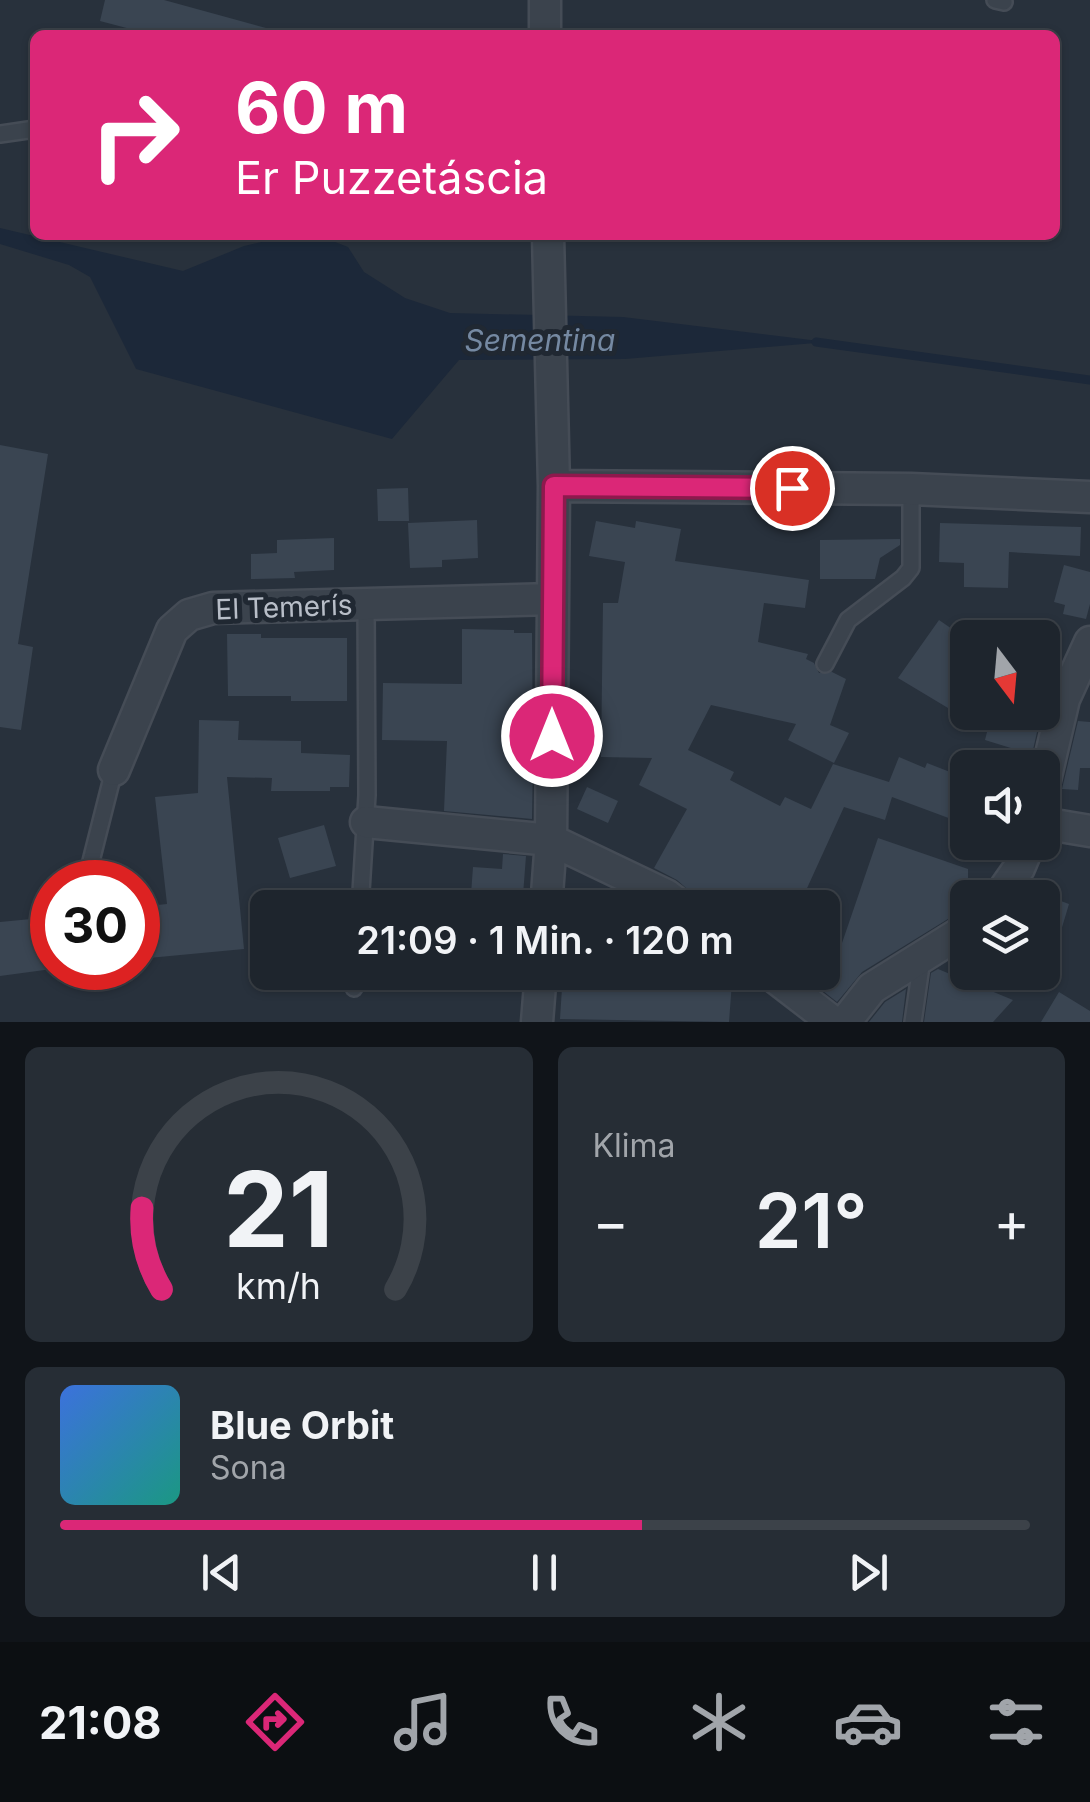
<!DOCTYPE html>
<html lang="de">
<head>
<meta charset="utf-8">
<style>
  body { margin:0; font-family:Inter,sans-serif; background:#262d35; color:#f1f3f6; height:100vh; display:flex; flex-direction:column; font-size:38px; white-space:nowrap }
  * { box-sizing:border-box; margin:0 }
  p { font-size:32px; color:#a1a5aa }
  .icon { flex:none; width:55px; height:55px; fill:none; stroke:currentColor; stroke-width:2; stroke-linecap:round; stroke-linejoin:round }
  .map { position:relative; height:1022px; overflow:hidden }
  .details { display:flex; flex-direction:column; gap:25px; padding:25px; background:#101419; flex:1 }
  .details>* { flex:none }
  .top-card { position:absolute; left:30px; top:30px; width:1030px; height:210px; border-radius:15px; box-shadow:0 2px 8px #0004,0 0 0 2px #3c4249; background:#db2777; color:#fff; overflow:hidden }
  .needle { width:65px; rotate:164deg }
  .controls { position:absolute; left:950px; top:620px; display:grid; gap:20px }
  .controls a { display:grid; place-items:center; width:110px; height:110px; border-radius:15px; background:#1e252d; box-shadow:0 2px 8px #0004,0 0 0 2px #3c4249; font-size:50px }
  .speed { position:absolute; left:30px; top:860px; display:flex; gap:20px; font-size:50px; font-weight:700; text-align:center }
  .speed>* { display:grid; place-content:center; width:130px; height:130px; border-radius:50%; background:#1e252d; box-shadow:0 2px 8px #0004,0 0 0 2px #3c4249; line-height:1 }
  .speed .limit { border:15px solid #d22; background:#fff; color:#111 }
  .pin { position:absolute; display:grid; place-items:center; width:85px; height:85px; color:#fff; margin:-42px; border:5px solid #fff; border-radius:50%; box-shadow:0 2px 10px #0007 }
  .me { position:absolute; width:110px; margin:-55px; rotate:0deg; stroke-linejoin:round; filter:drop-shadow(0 0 8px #0008) }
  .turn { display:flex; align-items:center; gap:35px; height:210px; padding:0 40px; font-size:45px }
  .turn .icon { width:130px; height:130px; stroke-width:2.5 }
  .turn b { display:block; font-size:70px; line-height:85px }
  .big { font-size:75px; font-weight:600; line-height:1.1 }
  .details .widget { flex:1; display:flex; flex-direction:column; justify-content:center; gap:15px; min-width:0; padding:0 35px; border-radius:15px; background:#262d35 }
  .details .dial { align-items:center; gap:0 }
  .dial svg { height:260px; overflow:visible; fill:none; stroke:#3c4249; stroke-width:7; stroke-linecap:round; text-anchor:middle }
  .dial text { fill:#f1f3f6; stroke:none }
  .song { display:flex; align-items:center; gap:30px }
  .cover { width:120px; height:120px; border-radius:15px; background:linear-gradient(135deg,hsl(220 70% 55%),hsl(170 70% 35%)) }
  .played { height:10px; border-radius:5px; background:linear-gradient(90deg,#db2777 60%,#3c4249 60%) }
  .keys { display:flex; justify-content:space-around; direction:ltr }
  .heat { display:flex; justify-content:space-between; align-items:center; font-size:55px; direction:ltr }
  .details .tiles { flex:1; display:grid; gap:25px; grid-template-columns:1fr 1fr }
  .widget:last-child { grid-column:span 2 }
  .trip { position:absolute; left:250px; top:890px; width:590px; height:100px; border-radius:15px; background:#1e252d; box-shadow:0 2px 8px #0004,0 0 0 2px #3c4249; font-weight:600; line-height:100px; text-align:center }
  .dock { display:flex; height:160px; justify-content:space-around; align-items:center; background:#0c0f12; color:#a1a5aa }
  .dock .icon { width:70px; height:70px }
  .dock .selected { color:#db2777 }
  .dock b { font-size:45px; color:#f1f3f6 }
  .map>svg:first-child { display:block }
  .water { fill:#1c2839 }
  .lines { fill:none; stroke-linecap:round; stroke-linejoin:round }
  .stream { stroke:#1c2839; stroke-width:9 }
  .building { fill:#3a4552 }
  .lane-casing { stroke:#454c56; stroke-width:20 }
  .street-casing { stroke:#454c56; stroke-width:35 }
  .lane { stroke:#3b434d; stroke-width:15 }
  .street { stroke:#3b434d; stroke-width:30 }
  .route-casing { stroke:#8e194d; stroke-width:25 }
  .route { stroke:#db2777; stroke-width:18 }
  .labels { text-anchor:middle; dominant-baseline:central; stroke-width:10; stroke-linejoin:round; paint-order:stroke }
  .street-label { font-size:28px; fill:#b8bec8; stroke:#202832 }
  .water-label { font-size:30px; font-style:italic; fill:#7589a2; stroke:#202832 }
</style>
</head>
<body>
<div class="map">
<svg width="1090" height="1022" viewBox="0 0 1090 1022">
  <rect width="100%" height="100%" fill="#28313c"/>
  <path class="water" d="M0 228 183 271 244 246 291 235H317L348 247 364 272 405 298 450 313 623 317 827 342 625 359 459 360 392 439 136 369 90 277 69 265 0 244Z"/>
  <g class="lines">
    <path class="stream" d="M816 342 1090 380"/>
  </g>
  <path class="building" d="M105 0H164L266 28 265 35H153L100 21Z
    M0 445 48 454 18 644 33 647 21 730 0 727Z
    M408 488 409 521H378L377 489Z
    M477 520 478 558 442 560V567L410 568 408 523Z
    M596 521 635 528 636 521 681 529 675 561 809 580 805 608 764 603 758 642 808 654 806 659 814 663 819 673 832 672 846 679 830 725 849 733 834 763 788 740 796 724 711 705 688 750 734 772 730 780 780 806 785 797 811 809 833 764 889 782 899 757 925 768 927 763 968 779V807L962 823 892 797 885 820 844 807 798 908H709L677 880 654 868 687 809 639 785 652 758 601 757 603 603H618L625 562 589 556Z
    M940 523 1081 527 1080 556 1009 552 1008 588 964 587V563L939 562Z
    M334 538V570L294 572 295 578 251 579V554L277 553V540Z
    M900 539V545L880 558 875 579H820V540Z
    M1064 565 1090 572V604L1086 619 1063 614 1065 605 1054 602Z
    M939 620 968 640V720L898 678Z
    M462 629 514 630V633H532L533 756 518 755 533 762 532 819 444 811 447 741 382 740 383 683 462 684Z
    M227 634H261V638H347V701H291V696H228Z
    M992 712 1041 714 1029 768H1015L1020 751 985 740Z
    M199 720 239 721 238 740 301 741V753L350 755 349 787H330V791H271L272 778 227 777 244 949 138 959V907L167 904 155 797 198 793Z
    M1078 721 1090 722V768H1080L1078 790 1062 789Z
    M587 787 618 801 608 823 577 809Z
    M324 825 336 866 290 878 278 838Z
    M878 838 968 869V879L956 914 862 972 837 1002 799 972H822V930L842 943Z
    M503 854 526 856 522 908H470L473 867 502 869Z
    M1042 894 1069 904 1060 934 1042 929Z
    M52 917V969L0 976V922Z
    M938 969 1013 1000 993 1022H924L931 973Z
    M563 972 732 982 729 1022 560 1019Z
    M906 989 902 1022H869L885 1002Z
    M1059 992 1090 1011V1022H1041Z"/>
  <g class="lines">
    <defs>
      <path id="lane" d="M995 0 1004 2
        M0 134 35 129
        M825 664 848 620 903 578 911 568V489
        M88 873 114 770
        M360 908 367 795 366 604
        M354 988 355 972
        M913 1022 922 959"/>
      <path id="street" d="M545 35V0
        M554 486 911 489 1090 497
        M114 770 172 630 189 615 213 608 553 599
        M1042 793 1064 699 1090 642
        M366 822 551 840 666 895 683 908
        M1042 823 1090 831
        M998 898 1019 868 1030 842
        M546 908 551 840 554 486 548 235
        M768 972 833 1022
        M537 1022 541 972
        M845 1022 872 988 968 928"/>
    </defs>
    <use href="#lane" class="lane-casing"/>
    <use href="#street" class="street-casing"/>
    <use href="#lane" class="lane"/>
    <use href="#street" class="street"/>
  </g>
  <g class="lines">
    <defs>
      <path id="route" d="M552 736 554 486 792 488"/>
    </defs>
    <use href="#route" class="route-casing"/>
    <use href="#route" class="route"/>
  </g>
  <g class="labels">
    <g class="street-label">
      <text transform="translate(284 607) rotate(-2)">El Temerís</text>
    </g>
    <g class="water-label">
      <text x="540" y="340">Sementina</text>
    </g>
  </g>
</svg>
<div class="controls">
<a><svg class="needle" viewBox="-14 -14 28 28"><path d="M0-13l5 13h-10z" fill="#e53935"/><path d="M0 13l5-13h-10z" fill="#a1a5aa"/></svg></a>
<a><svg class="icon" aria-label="sound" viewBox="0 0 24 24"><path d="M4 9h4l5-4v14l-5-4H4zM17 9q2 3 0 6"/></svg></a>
<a><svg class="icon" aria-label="layers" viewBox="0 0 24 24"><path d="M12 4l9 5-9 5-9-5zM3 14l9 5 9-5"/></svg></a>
</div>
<div class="speed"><div class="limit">30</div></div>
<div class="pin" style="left:792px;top:488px;background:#d93025"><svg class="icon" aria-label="arrive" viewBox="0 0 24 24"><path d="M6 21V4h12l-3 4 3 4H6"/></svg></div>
<svg class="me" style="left:552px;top:736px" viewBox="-20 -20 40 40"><circle r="17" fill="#db2777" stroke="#fff" stroke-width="3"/><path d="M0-11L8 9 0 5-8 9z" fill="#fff"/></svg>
<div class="trip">21:09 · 1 Min. · 120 m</div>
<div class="top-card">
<div class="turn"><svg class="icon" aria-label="right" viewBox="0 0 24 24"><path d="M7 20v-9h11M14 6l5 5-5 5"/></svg><div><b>60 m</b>Er Puzzetáscia</div></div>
</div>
</div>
<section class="details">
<div class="tiles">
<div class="widget dial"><svg viewBox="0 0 100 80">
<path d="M14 69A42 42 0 1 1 86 69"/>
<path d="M14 69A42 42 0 0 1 8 44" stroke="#db2777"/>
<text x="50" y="56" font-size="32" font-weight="700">21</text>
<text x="50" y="72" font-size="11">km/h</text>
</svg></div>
<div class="widget"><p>Klima</p>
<div class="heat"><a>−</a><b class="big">21°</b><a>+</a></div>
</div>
<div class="widget">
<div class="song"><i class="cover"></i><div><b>Blue Orbit</b><p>Sona</p></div></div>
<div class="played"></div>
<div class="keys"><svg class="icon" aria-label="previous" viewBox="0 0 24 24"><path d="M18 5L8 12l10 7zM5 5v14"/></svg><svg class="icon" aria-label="pause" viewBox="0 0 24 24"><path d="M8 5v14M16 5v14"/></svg><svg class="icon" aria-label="next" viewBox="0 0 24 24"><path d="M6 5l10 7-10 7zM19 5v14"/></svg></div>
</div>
</div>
</section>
<nav class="dock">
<b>21:08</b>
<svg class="icon selected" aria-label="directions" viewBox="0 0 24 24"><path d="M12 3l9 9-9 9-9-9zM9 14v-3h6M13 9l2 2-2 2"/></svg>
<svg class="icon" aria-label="music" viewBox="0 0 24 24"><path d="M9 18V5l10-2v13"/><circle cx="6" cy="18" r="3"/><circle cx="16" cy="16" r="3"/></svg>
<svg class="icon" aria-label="phone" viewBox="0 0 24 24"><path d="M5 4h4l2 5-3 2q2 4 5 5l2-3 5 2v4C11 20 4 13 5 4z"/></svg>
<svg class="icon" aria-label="climate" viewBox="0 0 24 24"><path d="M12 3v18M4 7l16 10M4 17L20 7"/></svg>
<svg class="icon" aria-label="car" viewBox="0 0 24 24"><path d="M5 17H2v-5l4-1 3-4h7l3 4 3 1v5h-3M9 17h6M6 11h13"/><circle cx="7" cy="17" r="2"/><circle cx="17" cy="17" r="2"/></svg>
<svg class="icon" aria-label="filters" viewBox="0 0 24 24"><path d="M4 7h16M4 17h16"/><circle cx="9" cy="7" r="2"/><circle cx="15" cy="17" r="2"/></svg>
</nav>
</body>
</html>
